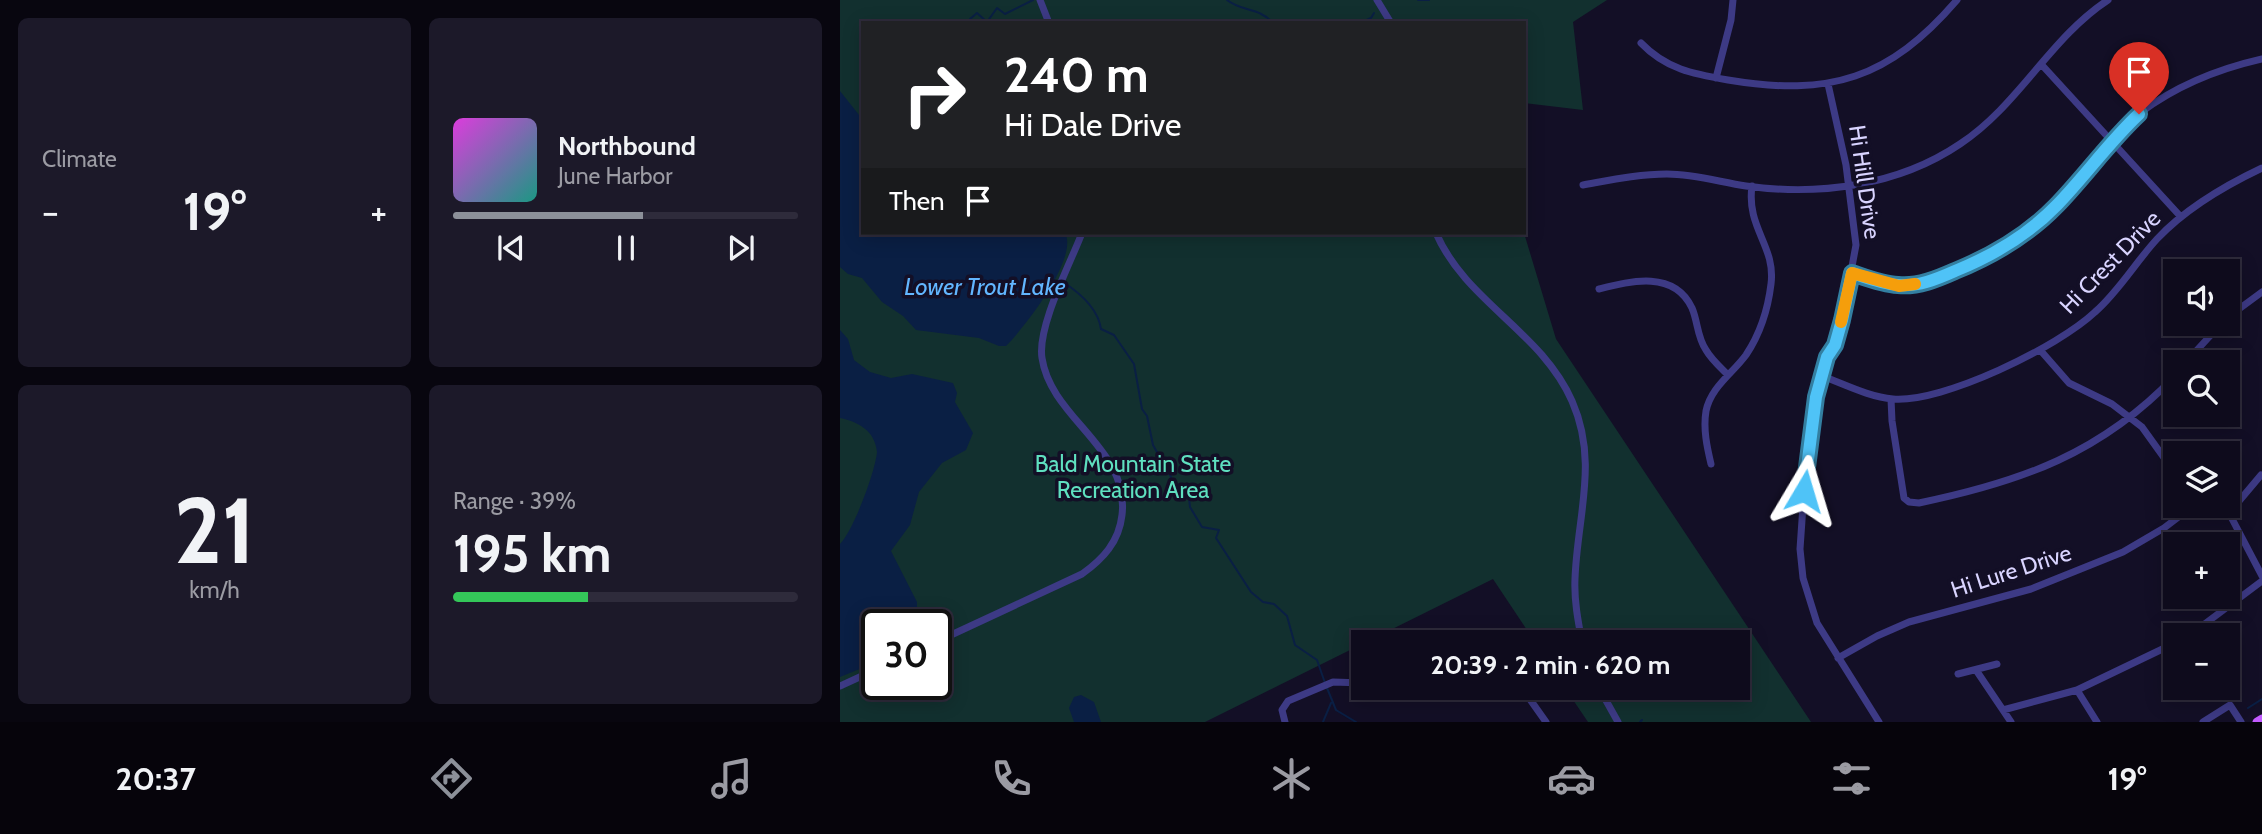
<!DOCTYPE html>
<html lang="en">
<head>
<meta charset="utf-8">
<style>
  body { margin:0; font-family:Cabin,sans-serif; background:#1c1929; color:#f1f3f6; height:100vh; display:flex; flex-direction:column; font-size:26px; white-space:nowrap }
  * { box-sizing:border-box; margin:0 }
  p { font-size:23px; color:#9b9ba3 }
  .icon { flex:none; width:38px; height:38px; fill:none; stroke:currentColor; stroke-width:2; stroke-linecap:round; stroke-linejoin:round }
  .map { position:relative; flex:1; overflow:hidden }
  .sheet { display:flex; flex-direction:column; gap:18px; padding:18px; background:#08060f; width:840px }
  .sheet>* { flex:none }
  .banner { position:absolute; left:21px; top:21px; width:665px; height:214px; border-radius:0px; box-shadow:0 4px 18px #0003,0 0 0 2px #2e2b3b; background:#202124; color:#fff; overflow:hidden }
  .controls { position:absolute; left:1323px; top:259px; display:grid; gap:14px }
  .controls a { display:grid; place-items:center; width:77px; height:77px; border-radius:0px; background:#0e0b1c; box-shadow:0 4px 18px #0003,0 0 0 2px #2e2b3b; font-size:35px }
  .speed { position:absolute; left:21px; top:609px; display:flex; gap:14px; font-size:35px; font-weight:700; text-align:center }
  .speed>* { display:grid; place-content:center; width:91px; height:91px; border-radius:50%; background:#0e0b1c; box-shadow:0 4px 18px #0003,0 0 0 2px #2e2b3b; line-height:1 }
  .speed .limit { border:4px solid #111; border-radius:10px; background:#fff; color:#111 }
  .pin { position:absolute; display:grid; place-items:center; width:60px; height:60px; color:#fff; margin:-72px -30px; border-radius:50% 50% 50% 0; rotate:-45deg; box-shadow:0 0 7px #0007 }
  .pin .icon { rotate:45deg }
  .me { position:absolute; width:77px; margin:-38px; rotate:7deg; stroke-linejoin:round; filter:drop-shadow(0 0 5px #0008) }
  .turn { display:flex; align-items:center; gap:24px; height:147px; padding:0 28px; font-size:32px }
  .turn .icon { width:91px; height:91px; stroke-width:2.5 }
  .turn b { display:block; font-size:49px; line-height:60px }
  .then { display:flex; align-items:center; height:66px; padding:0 28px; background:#0003; gap:14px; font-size:26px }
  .big { font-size:52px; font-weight:800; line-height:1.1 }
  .sheet .tile { flex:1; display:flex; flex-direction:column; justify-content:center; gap:10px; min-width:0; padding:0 24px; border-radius:10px; background:#1c1929 }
  .sheet .dial { align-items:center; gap:0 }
  .dial b { font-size:91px; line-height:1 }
  .song { display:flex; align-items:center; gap:21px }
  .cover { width:84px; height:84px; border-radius:10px; background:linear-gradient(135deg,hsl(300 70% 55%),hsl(170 70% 35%)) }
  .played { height:7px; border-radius:4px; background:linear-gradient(90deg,#8c9099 55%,#2e2b3b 55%) }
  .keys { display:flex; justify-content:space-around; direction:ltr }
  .heat { display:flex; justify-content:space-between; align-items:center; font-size:38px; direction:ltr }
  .charge { height:10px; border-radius:5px; background:linear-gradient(90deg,#34c759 39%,#2e2b3b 0) }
  .sheet .tiles { flex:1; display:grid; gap:18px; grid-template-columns:repeat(2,1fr) }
  .trip { position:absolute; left:511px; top:630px; width:399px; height:70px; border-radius:0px; background:#0e0b1c; box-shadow:0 4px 18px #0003,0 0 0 2px #2e2b3b; font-weight:800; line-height:70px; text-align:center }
  .tab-bar { display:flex; height:112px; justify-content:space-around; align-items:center; background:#06040b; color:#9b9ba3 }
  .tab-bar .icon { width:49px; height:49px }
  .tab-bar .selected { color:#8c9099 }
  .tab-bar b { font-size:32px; color:#f1f3f6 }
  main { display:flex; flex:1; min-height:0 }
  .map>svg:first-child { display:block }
  .green { fill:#12302f; fill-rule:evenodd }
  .water { fill:#0a1f44 }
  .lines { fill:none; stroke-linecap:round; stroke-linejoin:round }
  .stream { stroke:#0a1f44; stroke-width:2 }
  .minor { stroke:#3d3a85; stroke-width:7 }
  .major { stroke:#c25bff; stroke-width:9 }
  .route-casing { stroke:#337fa1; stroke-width:18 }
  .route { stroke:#4fc3f7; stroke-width:12 }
  .slow { stroke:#f59e0b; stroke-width:12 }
  .labels { text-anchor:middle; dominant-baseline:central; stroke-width:7; stroke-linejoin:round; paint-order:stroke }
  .street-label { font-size:23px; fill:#d9d4ff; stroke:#130f26 }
  .park-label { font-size:23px; fill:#5fe0c0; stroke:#130f26 }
  .water-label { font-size:24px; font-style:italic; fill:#62b6ff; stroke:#130f26 }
</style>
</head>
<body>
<main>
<section class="sheet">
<div class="tiles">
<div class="tile"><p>Climate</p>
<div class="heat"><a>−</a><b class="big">19°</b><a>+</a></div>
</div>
<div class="tile">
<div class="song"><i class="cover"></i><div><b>Northbound</b><p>June Harbor</p></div></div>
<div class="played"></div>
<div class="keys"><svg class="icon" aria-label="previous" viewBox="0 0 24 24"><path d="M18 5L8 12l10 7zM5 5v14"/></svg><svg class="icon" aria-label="pause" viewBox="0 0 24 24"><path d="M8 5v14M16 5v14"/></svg><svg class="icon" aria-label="next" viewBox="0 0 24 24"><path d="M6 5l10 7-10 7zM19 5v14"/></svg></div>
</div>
<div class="tile dial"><b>21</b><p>km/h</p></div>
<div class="tile"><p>Range · 39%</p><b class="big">195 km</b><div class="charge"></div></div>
</div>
</section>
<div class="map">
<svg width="1422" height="722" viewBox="0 0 1422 722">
  <rect width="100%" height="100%" fill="#130f26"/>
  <path class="green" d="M0 0H767L733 22 743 110 684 103V23H23V233H684L716 339 971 722H748L725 688H898V642H695L653 579 365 722H0ZM37 625H96V684H37Z"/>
  <path class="water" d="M0 91 23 120V233H225C239 258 184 328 166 346H159L139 338 76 330 63 316 42 302 22 278 8 274 0 267Z
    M0 330 8 339 14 360 30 372 51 378 72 374 113 383 117 393 115 402 133 433 126 450 102 463 79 492 70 525 51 551 77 602V625H37V662L0 677V544C13 531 35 473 37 452 35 431 19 422 0 418Z
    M241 695 254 702 261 722H234L229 708 234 697Z"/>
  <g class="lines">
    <path class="stream" d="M387 0C402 12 419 7 433 23
      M578 0H589
      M130 23V19L137 13 147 22 157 8 165 14 193 0
      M520 23 531 18 534 13
      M223 282C240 293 258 308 261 329L274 335 294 364 302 409 307 416 313 445 331 477 335 496 349 498 350 507 362 527 379 530 376 538 411 592 423 602 434 604 447 616 455 645 477 660 485 683
      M487 688 496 710 516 722
      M1408 708 1422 699
      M483 722 491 703
      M800 722 802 720"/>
    <path class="minor" d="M200 0 209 23
      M537 0 551 23
      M801 43C826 69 853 74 888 80 990 97 1049 79 1117 0
      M1201 64 1341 217
      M876 78 891 20 893 0
      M988 84 1006 165 1016 245 1002 320 995 345 987 357 976 397 964 491 960 549 963 578 977 623 1039 722
      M743 185C771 180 799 174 827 174 854 174 880 182 906 186 979 196 1058 186 1120 144 1179 105 1210 38 1268 0
      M596 233C626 302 701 331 732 401 759 462 737 517 735 579 734 600 738 621 742 642
      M1012 273C1027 278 1042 284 1058 285 1104 289 1187 237 1218 204 1245 174 1267 138 1300 113 1336 86 1378 69 1422 59
      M759 289C791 281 834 270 852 308 858 322 857 337 866 350 871 359 880 367 888 375
      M1388 317 1422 292
      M1201 351 1229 383 1272 404 1302 427 1335 473
      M1346 362 1381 324
      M982 376C1004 384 1029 397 1053 399 1103 403 1218 347 1255 312 1279 291 1295 263 1317 239 1346 208 1384 186 1422 168
      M1051 399 1052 421 1064 498 1069 502 1079 503C1181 482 1262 453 1335 376
      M871 464C867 447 863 429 866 411 871 387 892 374 906 355 920 334 928 309 931 284 936 246 906 228 912 186
      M1421 475 1389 513 1422 576
      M1350 635 1422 581
      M96 642 242 574C263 559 279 542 282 515 290 448 211 419 202 358 197 327 230 264 242 233
      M605 642 623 637 646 642
      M998 658 1037 636 1069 622 1191 589 1283 552 1324 528 1345 512 1348 506
      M1136 670 1171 722
      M1118 674 1157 664
      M0 686 37 669
      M682 688 706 722
      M759 688 778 722
      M1237 690 1257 722
      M1163 710 1237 690 1335 643
      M445 722 442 710 448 701 493 682 523 683
      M1363 722 1390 705 1401 722"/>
    <path class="major" d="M1417 722 1422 719"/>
  </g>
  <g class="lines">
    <defs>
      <path id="route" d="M964 491 976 397 987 357 995 345 1002 320 1012 273C1027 278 1042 284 1058 285 1078 287 1097 279 1115 271 1152 256 1189 234 1217 205 1246 175 1269 142 1299 114"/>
    </defs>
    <use href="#route" class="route-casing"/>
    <use href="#route" class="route"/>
    <path class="slow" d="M1001 322 1012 273 1059 286 1075 284"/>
  </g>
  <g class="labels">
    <g class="street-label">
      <text transform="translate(1025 182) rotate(82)">Hi Hill Drive</text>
      <text transform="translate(1270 262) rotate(-46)">Hi Crest Drive</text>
      <text transform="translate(1171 571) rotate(-18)">Hi Lure Drive</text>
    </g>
    <g class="park-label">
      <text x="293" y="464">Bald Mountain State<tspan x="293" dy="26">Recreation Area</tspan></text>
    </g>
    <g class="water-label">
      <text x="145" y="286">Lower Trout Lake</text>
    </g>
  </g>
</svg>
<div class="controls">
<a><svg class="icon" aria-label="sound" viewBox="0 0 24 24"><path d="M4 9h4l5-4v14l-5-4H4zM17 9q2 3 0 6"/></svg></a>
<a><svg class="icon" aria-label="search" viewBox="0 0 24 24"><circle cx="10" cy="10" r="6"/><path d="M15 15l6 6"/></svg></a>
<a><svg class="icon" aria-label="layers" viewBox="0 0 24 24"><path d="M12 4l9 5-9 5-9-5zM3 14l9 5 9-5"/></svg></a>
<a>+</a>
<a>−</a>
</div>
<div class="speed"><div class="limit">30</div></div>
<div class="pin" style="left:1299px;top:114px;background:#d93025"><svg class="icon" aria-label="arrive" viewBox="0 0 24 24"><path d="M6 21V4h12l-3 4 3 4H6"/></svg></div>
<svg class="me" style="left:964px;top:491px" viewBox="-20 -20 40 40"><path d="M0-17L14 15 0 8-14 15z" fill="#4fc3f7" stroke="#fff" stroke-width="4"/></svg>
<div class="trip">20:39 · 2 min · 620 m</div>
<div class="banner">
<div class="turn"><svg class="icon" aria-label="right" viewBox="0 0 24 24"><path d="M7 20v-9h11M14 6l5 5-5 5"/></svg><div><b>240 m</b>Hi Dale Drive</div></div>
<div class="then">Then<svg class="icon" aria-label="arrive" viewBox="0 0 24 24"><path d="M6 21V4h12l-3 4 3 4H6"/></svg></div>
</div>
</div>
</main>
<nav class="tab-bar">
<b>20:37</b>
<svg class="icon selected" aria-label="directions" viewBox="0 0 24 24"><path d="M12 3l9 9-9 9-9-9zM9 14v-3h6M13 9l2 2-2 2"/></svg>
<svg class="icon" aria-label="music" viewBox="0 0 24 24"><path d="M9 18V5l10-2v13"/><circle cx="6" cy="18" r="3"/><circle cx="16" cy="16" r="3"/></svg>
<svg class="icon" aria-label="phone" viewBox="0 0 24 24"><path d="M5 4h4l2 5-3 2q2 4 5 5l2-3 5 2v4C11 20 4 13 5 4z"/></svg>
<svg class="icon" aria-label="climate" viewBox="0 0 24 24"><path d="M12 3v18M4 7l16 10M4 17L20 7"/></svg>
<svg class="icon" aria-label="car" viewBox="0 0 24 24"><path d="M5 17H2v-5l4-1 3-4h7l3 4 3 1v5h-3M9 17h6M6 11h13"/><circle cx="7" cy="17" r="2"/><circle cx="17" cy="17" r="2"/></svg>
<svg class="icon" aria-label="filters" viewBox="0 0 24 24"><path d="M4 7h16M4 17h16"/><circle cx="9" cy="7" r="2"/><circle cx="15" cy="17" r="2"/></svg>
<b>19°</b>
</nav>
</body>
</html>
